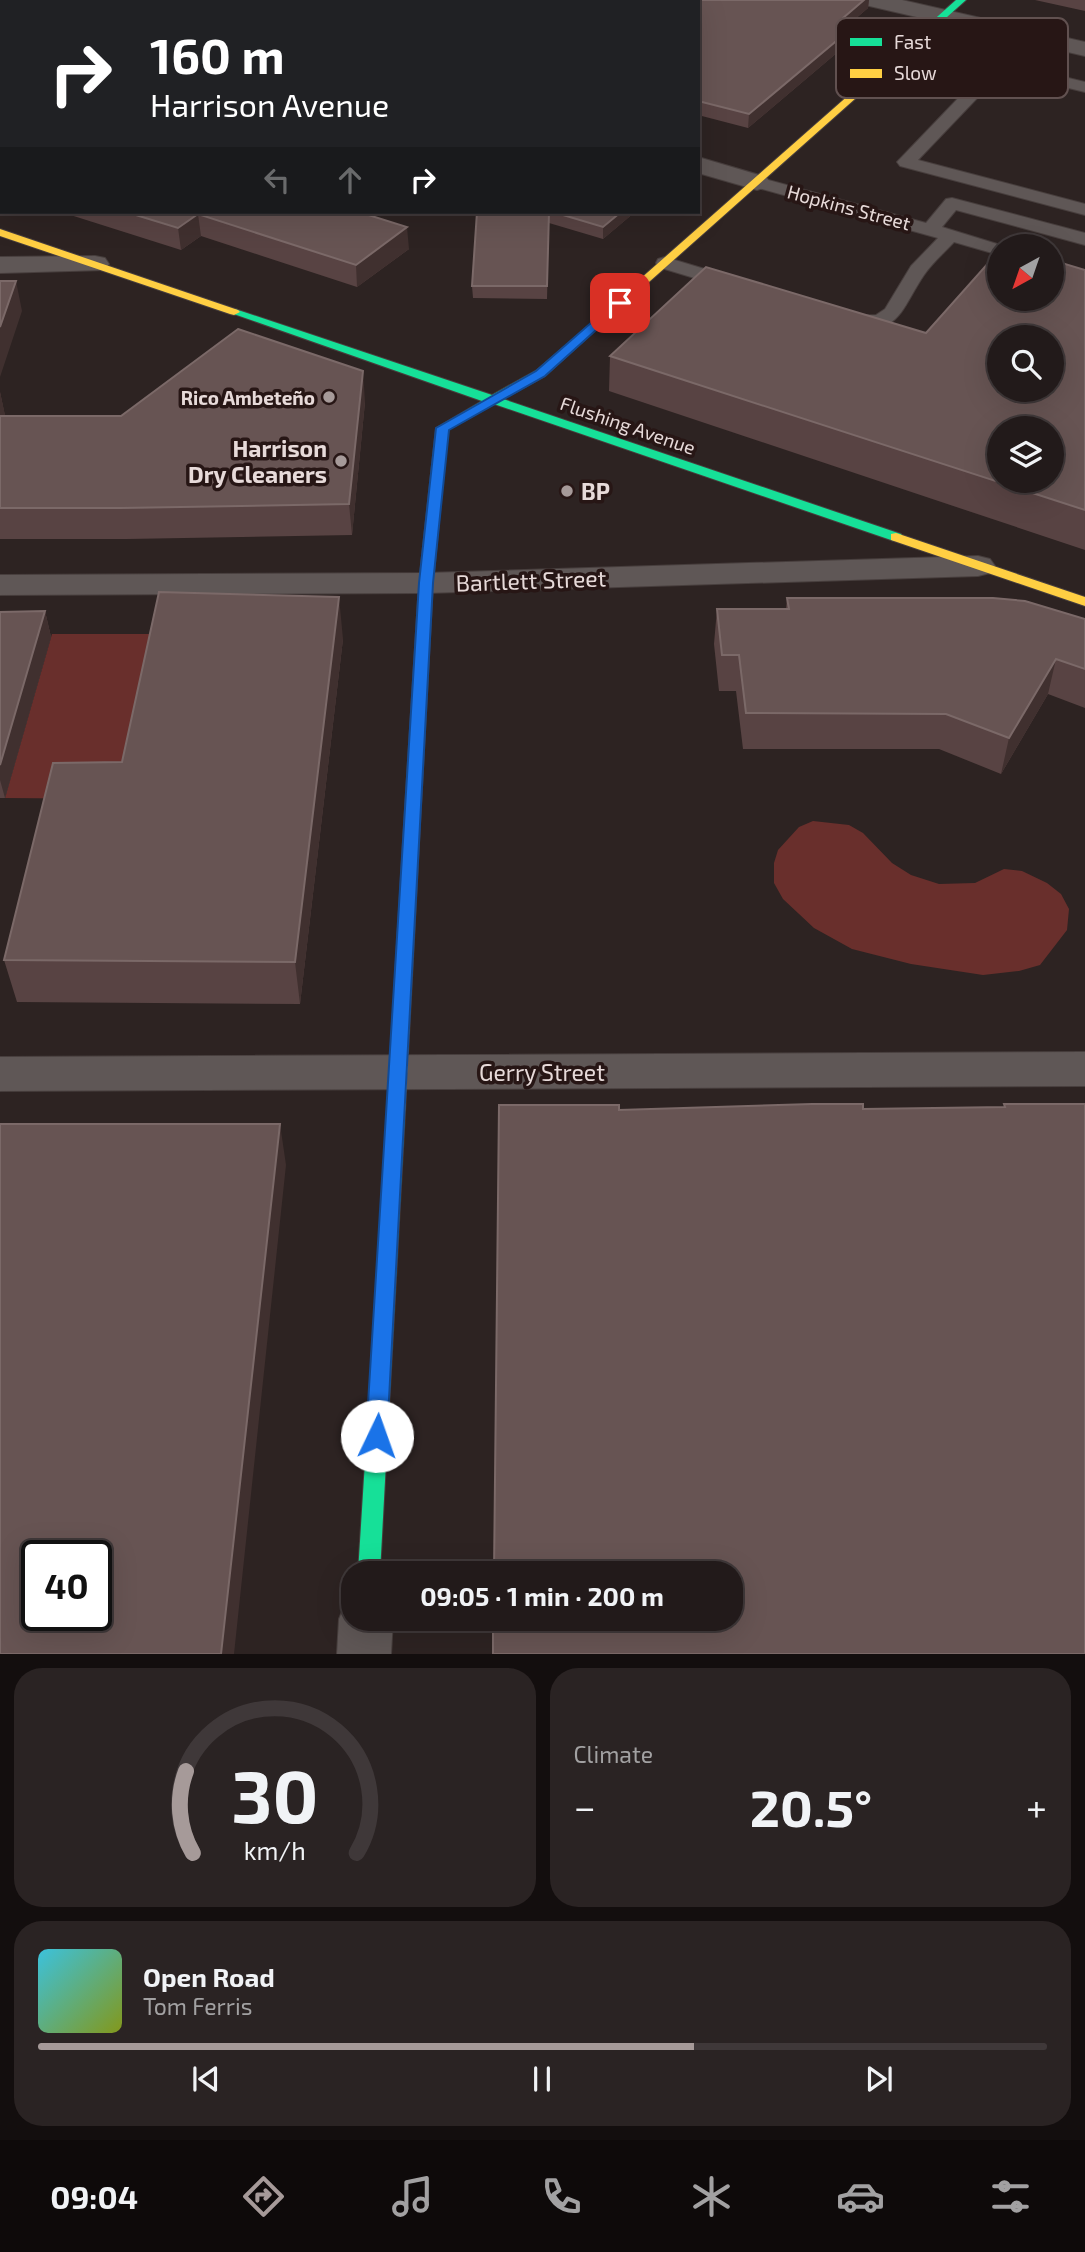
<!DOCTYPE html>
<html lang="en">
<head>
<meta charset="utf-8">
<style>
  body { margin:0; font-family:"Exo 2",sans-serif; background:#2a2323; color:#f1f3f6; height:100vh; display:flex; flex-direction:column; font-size:26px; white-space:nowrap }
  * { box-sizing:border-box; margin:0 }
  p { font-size:23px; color:#a2a1a2 }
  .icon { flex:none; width:38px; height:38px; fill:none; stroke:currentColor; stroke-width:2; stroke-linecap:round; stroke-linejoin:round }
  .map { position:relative; height:1654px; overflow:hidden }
  .side { display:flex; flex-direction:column; gap:14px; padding:14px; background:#130e0e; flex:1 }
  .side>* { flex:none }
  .hud { position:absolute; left:0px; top:0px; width:700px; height:214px; box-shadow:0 7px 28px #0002,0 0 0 2px #3f3839; background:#202124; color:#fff; overflow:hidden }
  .needle { width:46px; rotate:220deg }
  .fabs { position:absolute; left:987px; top:234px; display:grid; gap:14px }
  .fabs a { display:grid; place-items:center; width:77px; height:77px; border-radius:50%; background:#221a1a; box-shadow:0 7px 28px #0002,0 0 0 2px #3f3839; font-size:35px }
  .speed { position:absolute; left:21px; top:1540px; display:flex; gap:14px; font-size:35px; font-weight:700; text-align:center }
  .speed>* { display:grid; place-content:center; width:91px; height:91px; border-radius:50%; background:#221a1a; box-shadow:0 7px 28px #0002,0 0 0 2px #3f3839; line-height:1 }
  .speed .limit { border:4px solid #111; border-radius:10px; background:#fff; color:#111 }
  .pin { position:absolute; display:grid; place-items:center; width:60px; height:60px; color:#fff; margin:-30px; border-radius:14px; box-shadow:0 4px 10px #0006 }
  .me { position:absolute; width:77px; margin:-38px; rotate:3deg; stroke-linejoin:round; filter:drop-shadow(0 0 5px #0008) }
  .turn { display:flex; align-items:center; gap:24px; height:147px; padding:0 35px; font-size:32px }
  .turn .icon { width:91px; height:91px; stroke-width:2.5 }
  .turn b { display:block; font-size:49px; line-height:60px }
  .lanes { display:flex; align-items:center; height:66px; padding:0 35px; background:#0003; justify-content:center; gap:35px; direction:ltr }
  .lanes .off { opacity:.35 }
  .big { font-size:52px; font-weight:700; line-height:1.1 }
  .side .widget { flex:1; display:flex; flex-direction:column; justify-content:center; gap:10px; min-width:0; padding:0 24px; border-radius:28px; background:#2a2323 }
  .side .dial { align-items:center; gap:0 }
  .dial svg { height:182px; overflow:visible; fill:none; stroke:#3f3839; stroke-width:7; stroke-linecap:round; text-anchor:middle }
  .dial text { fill:#f1f3f6; stroke:none }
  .song { display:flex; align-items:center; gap:21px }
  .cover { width:84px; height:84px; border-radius:10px; background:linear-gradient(135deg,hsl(190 70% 55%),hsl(70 70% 35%)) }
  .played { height:7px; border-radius:4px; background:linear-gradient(90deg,#a69a99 65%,#3f3839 65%) }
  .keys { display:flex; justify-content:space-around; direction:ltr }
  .heat { display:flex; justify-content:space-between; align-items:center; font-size:38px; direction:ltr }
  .side .tiles { flex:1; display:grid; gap:14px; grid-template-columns:1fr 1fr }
  .widget:last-child { grid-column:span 2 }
  .trip { position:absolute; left:341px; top:1561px; width:402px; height:70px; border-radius:28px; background:#221a1a; box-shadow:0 7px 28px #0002,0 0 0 2px #3f3839; font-weight:700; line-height:70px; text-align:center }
  .dock { display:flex; height:112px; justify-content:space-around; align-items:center; background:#0e0a0a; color:#a2a1a2 }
  .dock .icon { width:49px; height:49px }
  .dock .current { color:#a69a99 }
  .dock b { font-size:32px; color:#f1f3f6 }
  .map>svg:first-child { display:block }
  .green { fill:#692f2c }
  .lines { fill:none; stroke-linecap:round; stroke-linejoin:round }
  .lane-casing { stroke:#473e3d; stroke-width:2 }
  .street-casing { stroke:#473e3d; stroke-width:2 }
  .fast-casing { stroke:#473e3d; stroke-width:2 }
  .slow-casing { stroke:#473e3d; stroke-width:2 }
  .lane { fill:#5f5756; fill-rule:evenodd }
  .street { fill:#5f5756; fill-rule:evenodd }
  .fast { fill:#16e098; fill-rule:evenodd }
  .slow { fill:#ffcf43; fill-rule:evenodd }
  .wall { fill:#584343 }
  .shaded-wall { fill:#40302f }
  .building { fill:#675453; stroke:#7b6968; stroke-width:2; fill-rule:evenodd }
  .route { fill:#1a73e8; stroke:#114b97; stroke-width:2 }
  .poi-dot { fill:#a69a99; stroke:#271615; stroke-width:2.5 }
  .labels { text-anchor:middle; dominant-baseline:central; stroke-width:7; stroke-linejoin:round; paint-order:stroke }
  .far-street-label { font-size:19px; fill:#e7dad9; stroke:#271615 }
  .far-poi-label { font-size:19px; font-weight:bold; fill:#e7dad9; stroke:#271615; text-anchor:end }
  .poi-label { font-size:23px; font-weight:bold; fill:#e7dad9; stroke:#271615; text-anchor:end }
  .street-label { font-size:23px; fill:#e7dad9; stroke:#271615 }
  .key { fill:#271615; stroke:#615150; stroke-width:2 }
  .key-label { font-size:19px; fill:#e7dad9 }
</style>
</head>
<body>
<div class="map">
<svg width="1085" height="1654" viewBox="0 0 1085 1654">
  <rect width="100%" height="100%" fill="#2d2322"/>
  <path class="green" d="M52 634H166L130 799 5 798Z
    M813 821 849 825 863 833 892 863 911 875 939 884 975 883 1004 869 1022 871 1047 883 1061 894 1069 909 1067 930 1040 965 1019 971 983 975 911 964 852 949 814 928 783 899 774 883V863L778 850 799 827Z"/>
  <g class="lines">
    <defs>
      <path id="lane" d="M314 0H333L334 2H316Z
        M998 61 1085 82V92L1002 72 918 160 1085 204V215L900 166 897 162 992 63Z
        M757 177 926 223 946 199 952 198 1085 233V245L956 210 942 227 1007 247H999V255L954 242C944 253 932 263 924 275 899 312 900 338 844 324L841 320 844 316 876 315 885 309 911 266 938 238 751 186 748 182 751 178Z
        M665 257 741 280 743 284 734 290 658 267 656 263 658 259Z"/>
      <path id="street" d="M862 0H902L1085 42V56L865 5Z
        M698 157 766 177 770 182 766 187 757 190 698 173Z
        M95 256 105 258 109 264 105 270 0 273V257Z
        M978 556 990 559 995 566 990 573 978 576 426 593 0 595V575L426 573Z
        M1085 1052V1086L0 1091V1057Z
        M354 1597V1619H393L391 1654H337L339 1619 347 1600Z"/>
      <path id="fast" d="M956 0H966L890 68H884V64Z
        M618 301 624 304 622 306 545 376 503 399 901 534 903 537 896 541 891 540 494 404 448 430 433 583 420 825 418 829H406L404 825 419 583 436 428 482 401 228 312 234 309 238 310 492 395 537 370Z
        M396 1105 402 1107 405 1112 380 1573H358L387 1112 390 1107Z"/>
      <path id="slow" d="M884 64 892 66 622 306H614V302Z
        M0 229 238 310 240 312 234 315 230 314 0 236Z
        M896 533 1085 597V606L891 540V534Z
        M412 819 420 825 405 1112 402 1117 396 1119 390 1117 387 1112 404 825Z"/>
    </defs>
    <use href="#lane" class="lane-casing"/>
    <use href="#street" class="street-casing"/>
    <use href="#fast" class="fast-casing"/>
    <use href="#slow" class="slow-casing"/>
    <use href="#lane" class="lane"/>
    <use href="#street" class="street"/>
    <use href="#fast" class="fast"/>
    <use href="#slow" class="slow"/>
  </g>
  <path class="wall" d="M0 0H197L194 2H2V192L0 190Z
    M619 0H869L868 8 854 20 858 35 748 128 698 115V2Z
    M1035 0H1085V11Z
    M61 212H359L409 249 357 287 201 236 181 250Z
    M477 212H635L603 239 549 223 547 299 473 298 472 286Z
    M1085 270V550L609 391 610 356 926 333Z
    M0 392 5 416H121L365 402 352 535 127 539H0Z
    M787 598 1085 619V708L1048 694 1001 774 939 749H743L736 691H719L714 644 717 609H786Z
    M45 611 51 637 5 798H0V612Z
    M343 639 300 1004 17 1002 4 960 122 762Z"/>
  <path class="shaded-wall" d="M159 0H197L194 2H156Z
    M864 0H869L868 8 841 31 843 18Z
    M859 22 858 35 748 128 749 114Z
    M621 212H635L603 239V227Z
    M198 214 201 236 181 250 178 228Z
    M407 227 409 249 357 287 356 265Z
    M16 281 22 311 0 377V327Z
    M363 371 365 402 352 535 349 504Z
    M0 392 5 415 0 434Z
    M339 597 343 639 300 1004 295 962Z
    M45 611 51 637 5 798 0 780V765Z
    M1056 659 1048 694 1001 774 1009 738Z
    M280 1124 286 1165 234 1654H221Z"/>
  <path class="building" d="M0 0H159L156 2H2V173L0 172Z
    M619 0H864L843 18 859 22 749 114 698 101V2H616Z
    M126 212H359L407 227 356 265 198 214 178 228Z
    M477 212H549L547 286H472Z
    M553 212H621L603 227Z
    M999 251V299H1052V260L1085 270V510L610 356 706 267 926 333ZM999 338H1052V390H999ZM999 429H1052V481H999Z
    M0 281H16L0 327Z
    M238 329 363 371 349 504 121 508H0V416H121Z
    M159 592 339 597 295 962 4 960 53 763 122 762Z
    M787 598H993L1025 601 1085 619V669L1056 659 1009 738 946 714 746 713 739 655H722L717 609H789Z
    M45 611 0 765V612Z
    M812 1104H863V1109L1005 1107 1004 1104H1085V1654H493V1619H732V1573H494L499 1105H619V1110Z
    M0 1124H280L221 1654H0ZM37 1556H96V1615H37Z"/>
  <path class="route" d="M616 301 626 303 545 376 449 430 433 583 387 1436 384 1443 377 1446 369 1443 366 1436 419 583 436 428 536 371Z"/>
  <g class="poi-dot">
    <circle cx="329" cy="397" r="7"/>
    <circle cx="341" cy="461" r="7"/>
    <circle cx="567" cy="491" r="7"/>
  </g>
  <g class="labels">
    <g class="far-street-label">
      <text transform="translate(849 207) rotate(15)">Hopkins Street</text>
      <text transform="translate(628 425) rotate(19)">Flushing Avenue</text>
    </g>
    <g class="far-poi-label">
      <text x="315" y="397">Rico Ambeteño</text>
    </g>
    <g class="poi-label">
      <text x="327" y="448">Harrison<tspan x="327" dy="26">Dry Cleaners</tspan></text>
      <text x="581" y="491" text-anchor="start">BP</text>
    </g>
    <g class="street-label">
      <text transform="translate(531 580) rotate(-2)">Bartlett Street</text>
      <text x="542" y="1072">Gerry Street</text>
    </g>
  </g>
  <rect x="836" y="18" width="232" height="80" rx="10" class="key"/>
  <rect x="850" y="38" width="32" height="8" fill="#16e098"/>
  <rect x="850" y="69" width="32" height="9" fill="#ffcf43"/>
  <g class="key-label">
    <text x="894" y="49">Fast</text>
    <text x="894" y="80">Slow</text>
  </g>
</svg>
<div class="fabs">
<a><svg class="needle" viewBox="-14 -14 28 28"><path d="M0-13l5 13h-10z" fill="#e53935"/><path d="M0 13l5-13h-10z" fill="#a2a1a2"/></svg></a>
<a><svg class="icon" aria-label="search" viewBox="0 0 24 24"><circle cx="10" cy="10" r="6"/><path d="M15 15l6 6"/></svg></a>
<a><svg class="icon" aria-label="layers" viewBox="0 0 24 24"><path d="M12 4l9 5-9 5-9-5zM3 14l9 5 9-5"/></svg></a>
</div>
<div class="speed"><div class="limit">40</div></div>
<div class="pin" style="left:620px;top:303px;background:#d93025"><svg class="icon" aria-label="arrive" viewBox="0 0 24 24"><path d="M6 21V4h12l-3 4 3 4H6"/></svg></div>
<svg class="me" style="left:377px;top:1436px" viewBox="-20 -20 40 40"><circle r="19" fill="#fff"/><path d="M0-13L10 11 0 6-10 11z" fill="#1a73e8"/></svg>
<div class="trip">09:05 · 1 min · 200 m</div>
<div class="hud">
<div class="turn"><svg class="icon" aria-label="right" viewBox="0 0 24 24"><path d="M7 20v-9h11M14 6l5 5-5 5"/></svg><div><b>160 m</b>Harrison Avenue</div></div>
<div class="lanes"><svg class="icon off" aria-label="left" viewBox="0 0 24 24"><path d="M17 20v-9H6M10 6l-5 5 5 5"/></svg><svg class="icon off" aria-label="ahead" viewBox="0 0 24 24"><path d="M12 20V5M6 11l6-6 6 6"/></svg><svg class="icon" aria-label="right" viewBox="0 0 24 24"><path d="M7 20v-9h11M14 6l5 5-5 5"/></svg></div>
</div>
</div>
<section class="side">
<div class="tiles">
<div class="widget dial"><svg viewBox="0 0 100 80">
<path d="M14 69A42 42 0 1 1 86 69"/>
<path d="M14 69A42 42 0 0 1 11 33" stroke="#a69a99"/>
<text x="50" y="56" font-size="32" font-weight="700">30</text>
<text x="50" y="72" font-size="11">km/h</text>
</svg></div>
<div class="widget"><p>Climate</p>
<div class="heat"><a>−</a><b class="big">20.5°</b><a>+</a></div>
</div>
<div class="widget">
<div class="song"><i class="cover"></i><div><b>Open Road</b><p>Tom Ferris</p></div></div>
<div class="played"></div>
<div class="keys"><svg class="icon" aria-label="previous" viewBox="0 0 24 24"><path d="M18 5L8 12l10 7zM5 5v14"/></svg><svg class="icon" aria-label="pause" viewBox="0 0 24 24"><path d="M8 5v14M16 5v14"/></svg><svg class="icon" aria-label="next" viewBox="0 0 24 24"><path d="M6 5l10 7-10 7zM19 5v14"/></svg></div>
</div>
</div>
</section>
<nav class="dock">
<b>09:04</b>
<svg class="icon current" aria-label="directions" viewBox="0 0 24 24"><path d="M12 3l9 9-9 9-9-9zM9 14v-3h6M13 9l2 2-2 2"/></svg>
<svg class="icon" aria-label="music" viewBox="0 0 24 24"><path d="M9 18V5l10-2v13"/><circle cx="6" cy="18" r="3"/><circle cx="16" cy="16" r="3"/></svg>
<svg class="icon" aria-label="phone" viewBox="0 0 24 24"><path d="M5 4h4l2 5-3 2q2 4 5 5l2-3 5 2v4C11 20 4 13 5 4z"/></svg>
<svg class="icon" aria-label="climate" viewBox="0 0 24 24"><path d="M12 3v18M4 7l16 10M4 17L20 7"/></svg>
<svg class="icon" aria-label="car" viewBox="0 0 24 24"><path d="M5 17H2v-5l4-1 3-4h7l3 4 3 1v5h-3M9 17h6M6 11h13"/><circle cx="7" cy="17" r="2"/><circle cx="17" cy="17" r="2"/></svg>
<svg class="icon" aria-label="filters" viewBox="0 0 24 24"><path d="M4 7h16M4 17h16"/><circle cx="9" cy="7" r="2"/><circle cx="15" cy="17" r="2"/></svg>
</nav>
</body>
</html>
